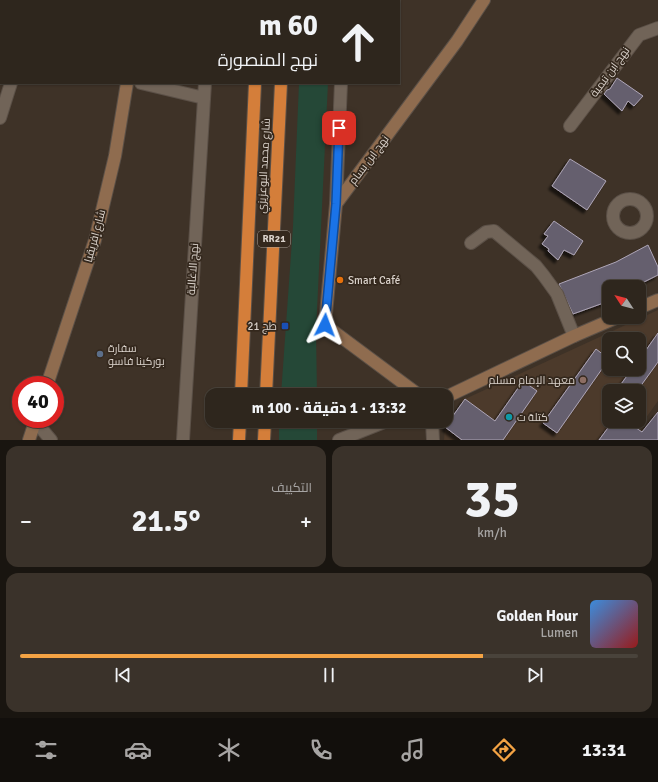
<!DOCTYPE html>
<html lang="ar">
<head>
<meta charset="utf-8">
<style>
  body { margin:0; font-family:Signika,Cairo,sans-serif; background:#3a322a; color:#f1f3f6; direction:rtl; height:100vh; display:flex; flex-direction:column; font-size:15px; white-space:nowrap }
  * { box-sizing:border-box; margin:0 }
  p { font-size:13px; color:#a7a5a4 }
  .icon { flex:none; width:22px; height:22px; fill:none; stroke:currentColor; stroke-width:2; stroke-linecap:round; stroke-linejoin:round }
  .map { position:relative; height:440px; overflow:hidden; direction:ltr }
  .side { display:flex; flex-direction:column; gap:6px; padding:6px; background:#191510; flex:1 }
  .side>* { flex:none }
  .guide { position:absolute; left:0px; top:0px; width:400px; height:84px; box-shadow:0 1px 3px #0004,0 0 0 1px #49433b; direction:rtl; background:#2e261d; color:#f1f3f6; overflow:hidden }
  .needle { width:26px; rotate:306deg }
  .fabs { position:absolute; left:602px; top:280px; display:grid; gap:8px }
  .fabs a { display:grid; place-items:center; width:44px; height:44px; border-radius:8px; background:#2e261d; box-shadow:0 1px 3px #0004,0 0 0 1px #49433b; font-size:20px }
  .speed { position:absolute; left:12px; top:376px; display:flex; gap:8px; font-size:20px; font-weight:700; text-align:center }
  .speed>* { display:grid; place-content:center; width:52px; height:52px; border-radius:50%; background:#2e261d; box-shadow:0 1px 3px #0004,0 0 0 1px #49433b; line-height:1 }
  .speed .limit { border:6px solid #d22; background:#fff; color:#111 }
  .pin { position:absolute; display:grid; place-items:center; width:34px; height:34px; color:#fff; margin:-17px; border-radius:8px; box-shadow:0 2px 6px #0006 }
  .me { position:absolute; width:44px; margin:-22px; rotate:3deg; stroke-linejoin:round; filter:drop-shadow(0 0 3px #0008) }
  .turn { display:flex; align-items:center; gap:14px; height:84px; padding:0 16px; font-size:18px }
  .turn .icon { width:52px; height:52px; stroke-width:2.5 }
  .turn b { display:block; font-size:28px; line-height:34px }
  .big { font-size:30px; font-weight:800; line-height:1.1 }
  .side .widget { flex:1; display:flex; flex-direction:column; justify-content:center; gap:6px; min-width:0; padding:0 14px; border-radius:12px; background:#3a322a }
  .side .dial { align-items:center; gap:0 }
  .dial b { font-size:52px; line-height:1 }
  .song { display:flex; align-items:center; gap:12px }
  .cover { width:48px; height:48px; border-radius:6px; background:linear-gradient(135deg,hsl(210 70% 55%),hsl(0 70% 35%)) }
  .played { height:4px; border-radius:2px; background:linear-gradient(90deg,#f4a344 75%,#49433b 75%) }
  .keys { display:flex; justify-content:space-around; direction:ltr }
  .heat { display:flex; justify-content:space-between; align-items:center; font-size:22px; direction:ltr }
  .side .tiles { flex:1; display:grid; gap:6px; grid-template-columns:1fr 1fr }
  .widget:last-child { grid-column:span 2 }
  .trip { position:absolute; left:205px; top:388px; width:248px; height:40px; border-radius:12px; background:#2e261d; box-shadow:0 1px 3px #0004,0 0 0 1px #49433b; font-weight:800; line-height:40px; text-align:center; direction:rtl }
  .dock { display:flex; height:64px; justify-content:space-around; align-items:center; background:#120f0c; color:#a7a5a4 }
  .dock .icon { width:28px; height:28px }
  .dock .active { color:#f4a344 }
  .dock b { font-size:18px; color:#f1f3f6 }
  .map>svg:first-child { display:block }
  .built { fill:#4c3a2b; fill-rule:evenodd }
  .green { fill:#254837 }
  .building { fill:#655e6e; stroke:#aea6b7; filter:url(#shadow) }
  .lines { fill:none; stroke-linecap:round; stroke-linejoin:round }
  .street-casing { stroke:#5b5047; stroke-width:14 }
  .secondary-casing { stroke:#5b5047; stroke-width:14 }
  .highway-casing { stroke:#5b5047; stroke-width:14 }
  .street { stroke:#716458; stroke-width:12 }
  .secondary { stroke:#8f6c4f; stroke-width:12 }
  .highway { stroke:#d47e3a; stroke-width:12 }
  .route-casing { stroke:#114b97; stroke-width:10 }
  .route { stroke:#1a73e8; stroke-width:7 }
  .food-dot { fill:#e8710a; stroke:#34281d; stroke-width:1.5 }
  .transit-dot { fill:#1a4fb4; stroke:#34281d; stroke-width:1.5 }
  .service-dot { fill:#5c6f8a; stroke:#34281d; stroke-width:1.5 }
  .education-dot { fill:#8d6e63; stroke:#34281d; stroke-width:1.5 }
  .culture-dot { fill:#0f9aa8; stroke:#34281d; stroke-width:1.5 }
  .labels { text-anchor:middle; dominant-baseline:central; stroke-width:3.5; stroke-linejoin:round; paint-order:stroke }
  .shield { fill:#34281d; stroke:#a89f97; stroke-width:1 }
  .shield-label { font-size:10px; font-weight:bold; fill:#dad2cb }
  .street-label { font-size:11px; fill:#dad2cb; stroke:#34281d }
  .poi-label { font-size:11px; fill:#dad2cb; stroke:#34281d; text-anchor:start }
</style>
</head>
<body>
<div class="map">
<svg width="658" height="440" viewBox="0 0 658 440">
  <defs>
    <filter id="shadow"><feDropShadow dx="-3.5" dy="3.5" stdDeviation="1" flood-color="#0009"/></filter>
  </defs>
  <rect width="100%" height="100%" fill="#3e3227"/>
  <path class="built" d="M658 310V401L630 440H444L445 427 465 399ZM609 339H639V369H609ZM609 391H639V421H609Z"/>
  <path class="green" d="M299 83H328L316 331 317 395H281L293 226Z
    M279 421H317V440H279Z"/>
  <path class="building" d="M617 78 643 96 634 106 628 101 622 111 604 94 607 90 610 89Z
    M570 159 606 181 587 210 552 186Z
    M554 221 583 241 574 255 564 250 558 260 548 251 549 249 542 244 548 236 544 234Z
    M648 245 658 267V275L634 287H609V301L573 314 559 284 616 262Z
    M658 333V362L637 391H616L632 369H639V360Z
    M596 349 609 359 557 433 543 423Z
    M523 381 537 391 503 440H462L445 427 465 399 495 421Z
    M658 412V440H599L613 421H626L642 432Z"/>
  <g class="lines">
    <defs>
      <path id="street" d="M46 1 47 0
        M210 1V0
        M344 1V0
        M141 83 204 98
        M0 118 11 83
        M570 126 639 35 658 28
        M613 216a17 17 0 1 1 34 0a17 17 0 1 1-34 0Z
        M336 204 341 83
        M471 243 486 232 494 231 536 266 544 276 557 294 574 336
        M35 421 51 440
        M432 421 433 440
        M183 440 205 83
        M339 440 387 421"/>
      <path id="secondary" d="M139 1V0
        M639 308 658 300
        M47 385 95 240 115 156 127 83
        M419 395 325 325 336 204 457 41 484 0
        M446 397 574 336 618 317
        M29 440 36 419"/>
      <path id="highway" d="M259 1V0
        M285 1V0
        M241 395 255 83
        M266 395 281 83
        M239 440 240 421
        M264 440 265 421"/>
    </defs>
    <use href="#street" class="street-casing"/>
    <use href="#secondary" class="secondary-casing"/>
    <use href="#highway" class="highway-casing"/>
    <use href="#street" class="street"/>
    <use href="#secondary" class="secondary"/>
    <use href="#highway" class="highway"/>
  </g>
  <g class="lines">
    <defs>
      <path id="route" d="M325 325 336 204 339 128"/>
    </defs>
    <use href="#route" class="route-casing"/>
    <use href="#route" class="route"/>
  </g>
  <circle class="food-dot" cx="340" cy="280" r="4"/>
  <rect class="transit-dot" x="281" y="322" width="8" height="8" rx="2"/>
  <circle class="service-dot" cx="100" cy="354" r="4"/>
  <circle class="education-dot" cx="583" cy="380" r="4"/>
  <circle class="culture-dot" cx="509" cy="417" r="4"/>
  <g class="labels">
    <rect class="shield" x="258" y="231" width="32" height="16" rx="3"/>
    <g class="shield-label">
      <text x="274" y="239">RR21</text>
    </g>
    <g class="street-label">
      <text transform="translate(610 72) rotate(-54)">نهج ابن تيمية</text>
      <text transform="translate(369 160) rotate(-53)">نهج ابن بسام</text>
      <text transform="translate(264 166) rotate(-87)">شارع محمد البوعزيزي</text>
      <text transform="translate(95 236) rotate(-75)">شارع إفريقيا</text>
      <text transform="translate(193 269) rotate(-86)">نهج الاغالبة</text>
    </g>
    <g class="poi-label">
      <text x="348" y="280">Smart Café</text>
      <text x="277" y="326" text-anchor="end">طج 21</text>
      <text x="108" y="348">سفارة<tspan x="108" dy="13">بوركينا فاسو</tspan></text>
      <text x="575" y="380" text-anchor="end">معهد الإمام مسلم</text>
      <text x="517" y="417">كتلة ت</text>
    </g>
  </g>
</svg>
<div class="fabs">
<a><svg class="needle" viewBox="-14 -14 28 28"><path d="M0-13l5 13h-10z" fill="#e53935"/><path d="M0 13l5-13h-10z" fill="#a7a5a4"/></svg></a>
<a><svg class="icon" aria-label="search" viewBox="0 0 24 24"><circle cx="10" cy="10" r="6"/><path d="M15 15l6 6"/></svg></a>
<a><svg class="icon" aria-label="layers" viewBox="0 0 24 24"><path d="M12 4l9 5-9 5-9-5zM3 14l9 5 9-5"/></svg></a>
</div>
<div class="speed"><div class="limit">40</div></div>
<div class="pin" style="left:339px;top:128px;background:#d93025"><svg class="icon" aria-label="arrive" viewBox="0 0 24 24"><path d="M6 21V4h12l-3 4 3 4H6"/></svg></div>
<svg class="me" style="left:325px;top:325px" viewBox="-20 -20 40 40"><path d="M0-17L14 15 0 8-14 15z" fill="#1a73e8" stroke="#fff" stroke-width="4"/></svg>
<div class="trip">13:32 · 1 دقيقة · 100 m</div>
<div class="guide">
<div class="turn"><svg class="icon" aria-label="ahead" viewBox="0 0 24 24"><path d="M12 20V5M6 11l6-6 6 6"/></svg><div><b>60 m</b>نهج المنصورة</div></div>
</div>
</div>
<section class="side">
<div class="tiles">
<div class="widget dial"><b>35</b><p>km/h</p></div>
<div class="widget"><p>التكييف</p>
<div class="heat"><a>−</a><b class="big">21.5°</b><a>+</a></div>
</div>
<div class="widget">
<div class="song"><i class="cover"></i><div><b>Golden Hour</b><p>Lumen</p></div></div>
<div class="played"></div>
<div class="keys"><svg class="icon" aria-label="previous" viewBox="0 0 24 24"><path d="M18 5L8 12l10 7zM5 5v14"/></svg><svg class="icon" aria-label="pause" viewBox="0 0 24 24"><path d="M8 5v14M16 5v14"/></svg><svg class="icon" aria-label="next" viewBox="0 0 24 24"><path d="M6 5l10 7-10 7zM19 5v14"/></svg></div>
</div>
</div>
</section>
<nav class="dock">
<b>13:31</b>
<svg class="icon active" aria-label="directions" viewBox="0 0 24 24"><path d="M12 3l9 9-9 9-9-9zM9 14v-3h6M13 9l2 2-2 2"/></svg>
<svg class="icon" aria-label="music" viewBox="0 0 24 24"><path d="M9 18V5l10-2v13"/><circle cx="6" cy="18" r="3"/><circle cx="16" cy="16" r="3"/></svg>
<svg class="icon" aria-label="phone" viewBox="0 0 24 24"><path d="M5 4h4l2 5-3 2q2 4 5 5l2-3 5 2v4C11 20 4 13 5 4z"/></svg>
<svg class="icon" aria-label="climate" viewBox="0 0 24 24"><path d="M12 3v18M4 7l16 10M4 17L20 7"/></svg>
<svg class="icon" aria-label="car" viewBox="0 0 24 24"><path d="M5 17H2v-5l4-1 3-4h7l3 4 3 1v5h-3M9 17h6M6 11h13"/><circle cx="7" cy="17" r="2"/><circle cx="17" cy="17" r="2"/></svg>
<svg class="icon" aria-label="filters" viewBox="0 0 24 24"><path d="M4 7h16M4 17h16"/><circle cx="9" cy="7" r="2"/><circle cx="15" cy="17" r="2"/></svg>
</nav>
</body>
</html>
